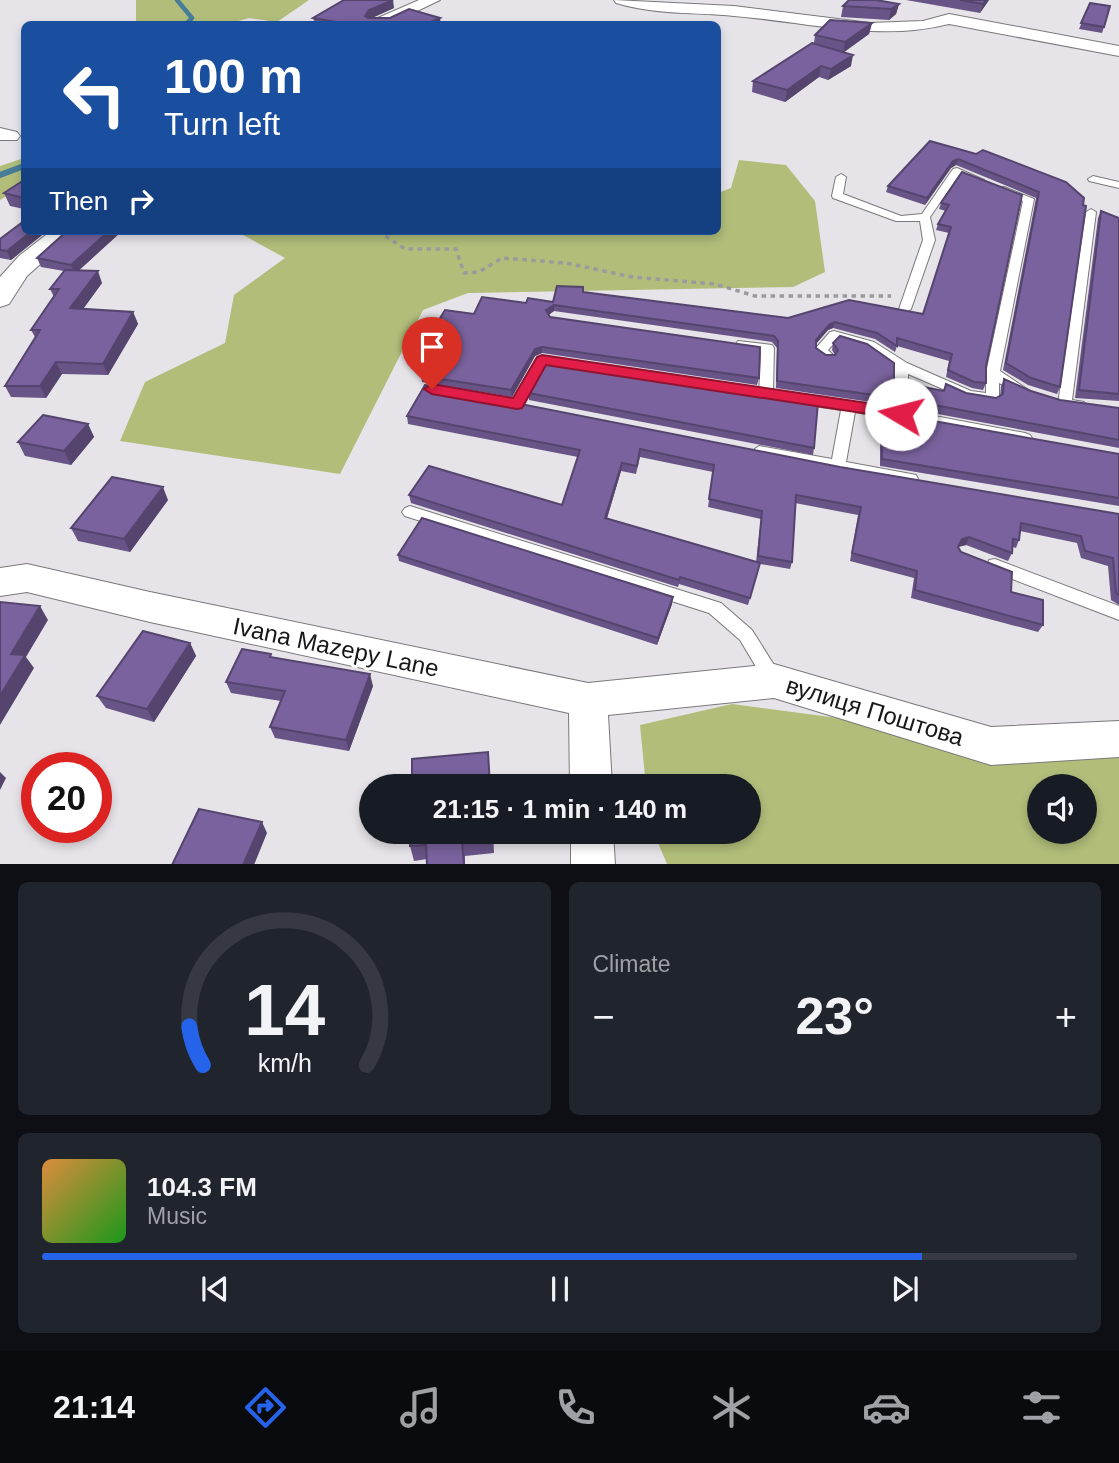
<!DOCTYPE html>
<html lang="en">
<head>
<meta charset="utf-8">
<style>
  body { margin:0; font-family:Arial,sans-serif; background:#20242c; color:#f1f3f6; height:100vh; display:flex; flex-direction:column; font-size:26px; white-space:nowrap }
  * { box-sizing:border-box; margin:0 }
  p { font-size:23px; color:#9ea1a6 }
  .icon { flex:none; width:38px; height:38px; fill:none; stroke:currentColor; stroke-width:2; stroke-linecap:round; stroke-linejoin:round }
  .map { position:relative; height:864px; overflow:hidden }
  .panel { display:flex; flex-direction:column; gap:18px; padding:18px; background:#0d0f14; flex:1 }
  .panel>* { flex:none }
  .banner { position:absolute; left:21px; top:21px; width:700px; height:214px; border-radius:10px; box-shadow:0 4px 10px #0003; background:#1a4fa0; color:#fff; overflow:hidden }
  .controls { position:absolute; left:1027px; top:774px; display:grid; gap:14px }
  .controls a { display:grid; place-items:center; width:70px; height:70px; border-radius:50%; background:#171b24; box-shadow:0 4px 10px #0003; font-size:35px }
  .speed { position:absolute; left:21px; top:752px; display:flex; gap:14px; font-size:35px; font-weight:700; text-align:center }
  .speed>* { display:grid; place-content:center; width:91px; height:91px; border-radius:50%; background:#171b24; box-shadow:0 4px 10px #0003; line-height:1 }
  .speed .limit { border:10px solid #d22; background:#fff; color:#111 }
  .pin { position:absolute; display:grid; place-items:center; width:60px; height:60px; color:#fff; margin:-72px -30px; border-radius:50% 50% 50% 0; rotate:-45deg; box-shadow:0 0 7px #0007 }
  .pin .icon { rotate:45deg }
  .me { position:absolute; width:77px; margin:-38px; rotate:278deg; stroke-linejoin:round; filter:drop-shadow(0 0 5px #0008) }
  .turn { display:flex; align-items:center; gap:24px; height:147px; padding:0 28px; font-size:32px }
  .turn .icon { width:91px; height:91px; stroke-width:2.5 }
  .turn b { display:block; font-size:49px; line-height:60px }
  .then { display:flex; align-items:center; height:66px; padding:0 28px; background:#0003; gap:14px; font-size:26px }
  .big { font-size:52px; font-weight:700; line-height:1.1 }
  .panel .widget { flex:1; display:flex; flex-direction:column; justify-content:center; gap:10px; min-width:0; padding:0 24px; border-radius:10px; background:#20242c }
  .panel .dial { align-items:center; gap:0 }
  .dial svg { height:182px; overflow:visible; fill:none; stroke:#363941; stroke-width:7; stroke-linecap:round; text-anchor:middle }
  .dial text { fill:#f1f3f6; stroke:none }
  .song { display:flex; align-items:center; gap:21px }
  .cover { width:84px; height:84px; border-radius:10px; background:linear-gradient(135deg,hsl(30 70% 55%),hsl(120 70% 35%)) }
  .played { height:7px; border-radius:4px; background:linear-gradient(90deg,#2563eb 85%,#363941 85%) }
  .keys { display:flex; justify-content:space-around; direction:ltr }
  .heat { display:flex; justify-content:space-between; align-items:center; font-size:38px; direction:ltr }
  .panel .tiles { flex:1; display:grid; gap:18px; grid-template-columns:1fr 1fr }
  .widget:last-child { grid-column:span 2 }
  .trip { position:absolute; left:359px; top:774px; width:402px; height:70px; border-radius:35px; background:#171b24; box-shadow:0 4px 10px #0003; font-weight:700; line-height:70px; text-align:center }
  .tab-bar { display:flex; height:112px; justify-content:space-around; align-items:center; background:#090b0e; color:#9ea1a6 }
  .tab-bar .icon { width:49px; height:49px }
  .tab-bar .on { color:#2563eb }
  .tab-bar b { font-size:32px; color:#f1f3f6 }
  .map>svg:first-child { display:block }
  .green { fill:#b1bd79; fill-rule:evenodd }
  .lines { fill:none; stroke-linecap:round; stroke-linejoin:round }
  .stream-far1 { stroke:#477d98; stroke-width:4.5 }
  .stream { stroke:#477d98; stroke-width:6 }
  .service-casing { stroke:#79787b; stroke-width:2 }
  .minor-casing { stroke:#79787b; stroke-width:2 }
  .path { stroke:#9b9a9c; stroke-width:3.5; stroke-dasharray:4.5 4.5; stroke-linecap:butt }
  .service { fill:#fff; fill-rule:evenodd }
  .minor { fill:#fff; fill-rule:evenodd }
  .wall { fill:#685487; fill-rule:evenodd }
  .shaded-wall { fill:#55456e }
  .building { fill:#79629d; stroke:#55456e; stroke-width:2 }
  .route { fill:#e11d48; stroke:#92132f; stroke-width:2 }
  .labels { text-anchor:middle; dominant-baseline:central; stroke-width:6; stroke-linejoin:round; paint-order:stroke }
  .near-street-label { font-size:24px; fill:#171718; stroke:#fff }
</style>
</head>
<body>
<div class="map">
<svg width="1119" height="865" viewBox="0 0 1119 865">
  <rect width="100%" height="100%" fill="#e6e4e8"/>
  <path class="green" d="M136 0H309L277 22 249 18 228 24H136Z
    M24 158V186L0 200V166Z
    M739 160 786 165 815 201 825 272 793 287 468 293 423 310 340 474 120 441 145 382 225 343 234 295 285 258 236 231H718V193L731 188Z
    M732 704 1119 755V864H667L653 831H749V786H646L640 725ZM1040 786H1085V831H1040Z"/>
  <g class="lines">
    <path class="stream-far1" d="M177 0 192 18 186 24"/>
    <path class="stream" d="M0 175 24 166"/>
    <defs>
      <path id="service" d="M957 168 984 180 979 183 959 175 930 217 935 240 911 309 905 313 901 312 899 309 923 240 920 221H896L833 198 832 196 836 177 841 174 846 177 843 194 901 216 922 214 953 169Z
        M1093 176 1119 182V188L1089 181 1088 179Z
        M1004 187 1034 199 1000 371 1027 389 1020 393 999 383V398L992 403 964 398 908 374V411L1025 433 1030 435 1032 438 1030 441 1025 443 855 412 846 462 911 474 916 475 918 479 916 483 911 484 754 455 752 451 759 446 832 459 841 410 761 398 759 395 761 351 738 347 736 344 738 341 772 345 774 348 773 392 894 408 895 368 866 348 837 340 828 350 834 356 833 359C825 361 819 357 815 351L816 348 830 332 834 331 874 342 907 363 971 391 986 393V373L1023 201 1000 192V188Z
        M1091 209 1096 212 1072 400 1084 402 1086 405C1080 412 1064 411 1058 404L1086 212Z
        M542 356 590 364 597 368 590 372 546 365 522 407H512L510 404 536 360Z
        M410 506 721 603 752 630 779 673 782 679 779 685 773 687 767 685 740 640 709 613 405 516 402 512 405 508Z
        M995 559 1119 606V620L989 570 987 565 989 560Z"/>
      <path id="minor" d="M419 0H440L390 24H369L371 21Z
        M614 0 734 6 870 23 923 21 949 14 1119 46V56L949 24C876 42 808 22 734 16 694 12 656 15 616 3Z
        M0 128 17 132 20 136 17 140H0Z
        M51 231H77L27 276 9 304 0 307V277L19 256Z
        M27 564 150 592 588 683 774 664 991 727 1119 721V757L991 765 774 698 608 715 612 786H570L569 713 150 622 27 592 0 596V568Z
        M571 831H613L615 865H571Z"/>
    </defs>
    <use href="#service" class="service-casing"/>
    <use href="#minor" class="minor-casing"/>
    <path class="path" d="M378 231 405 249H456L464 273 479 272 502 258 566 263 632 277 715 284 755 296H891"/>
    <use href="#service" class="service"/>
    <use href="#minor" class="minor"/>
  </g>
  <path class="wall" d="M906 0H989L980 13Z
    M1090 3 1104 27 1102 33 1079 29Z
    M899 4 896 14 889 20 841 17 843 6Z
    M394 8 371 18 441 24H315L313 18Z
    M872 23 869 34 843 52 851 66 828 80 819 77 785 102 752 92 753 81 814 43 815 35Z
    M930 141 1066 182 1060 387 1057 394 1028 385 1003 370 1036 198 956 165 951 168 925 205 886 192 888 186Z
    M962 172 986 366V383L983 390 972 388 946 377 949 361 897 346 895 352 875 339 833 328 828 330 816 344V348L826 355H835L832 350 833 343 894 398 891 405 776 388 777 348 772 342 554 311 548 315 550 317 759 378 757 385 542 353 535 356 512 397 422 382 421 376 437 340H432L431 333 474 314 526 303 553 302 788 318 923 314 949 233 936 230 938 224 946 211 939 209 941 203Z
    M24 180V209L10 206 4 193Z
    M1101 211 1119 218V401L1075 398 1098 218Z
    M24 231H47L11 260 0 258V239Z
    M67 231H122L78 271 102 283 83 309 133 312 138 324 108 375 62 374 46 398 11 397 5 386 35 337 31 330 54 297 50 289 64 271 41 267 37 258Z
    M1004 379 1031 391 1060 400 1119 408V448L911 409V392L913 385 943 391 946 384 966 393 996 398 1000 396 1001 386Z
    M529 393 814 448 813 455 529 400Z
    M883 412 1119 454V506L880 466V419Z
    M407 416 840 467 1119 515V605L1111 600 1108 566 1081 558 1077 543 1020 531 1019 540 1016 548 1013 547 1012 553 1008 561 966 545 958 547 961 552 1011 592 1043 625 1038 632 911 598 914 578 850 561 858 515 795 503 792 562 790 569 760 564 748 605 679 584 678 587 411 503 409 495 562 505 578 457 408 424ZM640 457 713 472 708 507 761 519 756 562 607 518 621 471 636 474Z
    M88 424 94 437 71 465 25 456 18 442Z
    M168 500 130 552 78 541 71 528Z
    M398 555 672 604 657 645 399 561Z
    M190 643 196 656 154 722 106 708 97 696Z
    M273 658 373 686 349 751 275 738 270 727 281 701 231 693 226 682Z
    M493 831 494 853 465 856V865H427V859L414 861 410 846Z"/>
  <path class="shaded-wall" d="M393 0 394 8 370 19 366 24 365 16 369 10Z
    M986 0H989L980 13 983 4Z
    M899 4 896 14 889 20 891 9Z
    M440 18 441 24H426Z
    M872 23 869 34 843 53 845 42Z
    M853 55 851 66 828 80 831 69Z
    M821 66 819 77 785 102 787 90Z
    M958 159 956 165 951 168 925 205 927 198 953 161Z
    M32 231H47L11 260 7 251Z
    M109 231H122L75 274 71 265Z
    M98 271 102 283 75 320 70 308Z
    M554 305V311L546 317V310Z
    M133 312 138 324 108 375 103 364Z
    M835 322 833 328 828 330 814 346 816 340 830 324Z
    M542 347V353L535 356 512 397 511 390 535 349Z
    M56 362 62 374 46 398 40 386Z
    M88 424 94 437 71 465 64 451Z
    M622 463 621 471 605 525V518Z
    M163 487 168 500 130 552 124 539Z
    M969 537 966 545 958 547 962 539Z
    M673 597 672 604 657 645 658 638Z
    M40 606 48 620 26 657 34 668 0 725V696L11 654Z
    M190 643 196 656 154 722 147 709Z
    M370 674 373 686 349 751 346 740Z
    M0 772 6 778 0 790Z
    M262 822 267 833 254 865H243Z"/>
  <path class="building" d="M344 0H393L369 10 365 16 368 18H390L409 9 440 18 426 24H339L342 23 313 18Z
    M849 0H876L899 4 891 9 843 6Z
    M960 0H986L983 4Z
    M1090 3 1110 6 1104 27 1081 23Z
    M830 20 872 23 845 42 815 35Z
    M812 43 853 55 831 69 821 66 787 90 753 81Z
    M930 141 976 154 983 150 1066 182 1084 198 1083 205 1086 206 1060 387 1031 378 1006 363 1039 192 958 159 953 161 927 198 888 186Z
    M962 172 1022 195 986 366V383L974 382 948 370 952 354 897 338V346L877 333 835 322 830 324 816 340V348L826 355H835L838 350 833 343 840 336 867 344 894 363V398L777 381 778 341 774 336 554 305 546 310 550 317 760 347 759 378 542 347 535 349 511 390 421 376 440 334 431 333 445 310 474 314 482 297 526 303 528 298 553 302 557 286 583 287V292L788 318 849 300 923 314 951 227 938 224 949 205 941 203Z
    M24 180V198L4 193Z
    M1101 211 1119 218V394L1079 390Z
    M24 221V231H32L7 251 0 250V239Z
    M67 231H109L71 265 37 258Z
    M65 270 98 271 70 308 133 312 103 364 56 362 40 386H5L40 330H31L59 289H50Z
    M547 361 818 402 814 448 529 393Z
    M1004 379 1031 391 1060 400 1119 408V440L913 401V385L944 391 946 384 966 393 996 398 1003 394Z
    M425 385 840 467 1119 514V595L1116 593 1113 558 1085 551 1081 536 1021 523 1019 540 1013 539 1012 553 969 537 962 539 958 547 961 552 1012 572 1011 592 1043 600V625L915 590 917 571 852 553 861 507 796 495 792 562 758 556 762 511 709 499 714 465 640 449 637 466 622 463 605 518 760 563 750 598 680 577 679 580 409 495 429 466 562 505 580 450 407 416Z
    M883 412 1119 454V498L882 459Z
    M43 415 88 424 64 451 18 442Z
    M112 477 163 487 124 539 71 528Z
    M422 518 673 597 658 638 398 555Z
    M0 602 40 606 11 654 25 655 0 696Z
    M143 631 190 643 147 709 97 696Z
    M242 649 271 654 270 657 370 674 346 740 270 727 285 691 226 682Z
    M488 752 490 786H412V759Z
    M199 809 262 822 243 865H172Z
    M411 831H492V839L462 841 464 865H427L426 845 410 846Z"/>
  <path class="route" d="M542 355 901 408 909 414 901 419 546 365 522 408 517 409 432 394 424 389 432 384 513 398 537 357Z"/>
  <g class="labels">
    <g class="near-street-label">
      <text transform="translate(336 647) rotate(12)">Ivana Mazepy Lane</text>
      <text transform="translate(875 711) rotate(17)">вулиця Поштова</text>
    </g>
  </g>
</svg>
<div class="controls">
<a><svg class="icon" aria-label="sound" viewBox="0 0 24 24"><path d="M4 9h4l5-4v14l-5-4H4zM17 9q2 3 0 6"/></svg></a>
</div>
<div class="speed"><div class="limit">20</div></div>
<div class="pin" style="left:432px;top:389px;background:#d93025"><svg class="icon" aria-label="arrive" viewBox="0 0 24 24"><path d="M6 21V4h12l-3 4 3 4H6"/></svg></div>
<svg class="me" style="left:901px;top:414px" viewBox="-20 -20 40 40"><circle r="19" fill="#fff"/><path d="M0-13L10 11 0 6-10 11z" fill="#e11d48"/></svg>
<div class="trip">21:15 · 1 min · 140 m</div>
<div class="banner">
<div class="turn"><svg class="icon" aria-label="left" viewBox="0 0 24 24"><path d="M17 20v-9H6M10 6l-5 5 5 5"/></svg><div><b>100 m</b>Turn left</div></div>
<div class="then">Then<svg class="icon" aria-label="right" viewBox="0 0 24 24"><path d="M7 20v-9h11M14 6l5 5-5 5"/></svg></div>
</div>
</div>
<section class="panel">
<div class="tiles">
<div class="widget dial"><svg viewBox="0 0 100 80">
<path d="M14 69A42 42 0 1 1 86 69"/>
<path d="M14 69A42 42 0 0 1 8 52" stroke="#2563eb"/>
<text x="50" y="56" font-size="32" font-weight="700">14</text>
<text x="50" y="72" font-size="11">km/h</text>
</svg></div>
<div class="widget"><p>Climate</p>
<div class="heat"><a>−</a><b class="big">23°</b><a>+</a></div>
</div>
<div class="widget">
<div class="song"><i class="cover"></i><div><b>104.3 FM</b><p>Music</p></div></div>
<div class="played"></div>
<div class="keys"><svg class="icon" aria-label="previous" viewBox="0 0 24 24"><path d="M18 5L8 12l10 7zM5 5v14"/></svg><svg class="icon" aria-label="pause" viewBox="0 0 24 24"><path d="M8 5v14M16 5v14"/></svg><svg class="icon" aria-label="next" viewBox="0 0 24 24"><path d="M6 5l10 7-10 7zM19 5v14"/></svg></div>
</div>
</div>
</section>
<nav class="tab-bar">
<b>21:14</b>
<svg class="icon on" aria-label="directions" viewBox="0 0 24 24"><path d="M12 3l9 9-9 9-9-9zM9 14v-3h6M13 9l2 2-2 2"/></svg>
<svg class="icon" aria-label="music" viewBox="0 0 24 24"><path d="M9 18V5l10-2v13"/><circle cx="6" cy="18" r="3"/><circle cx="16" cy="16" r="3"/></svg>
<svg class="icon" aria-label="phone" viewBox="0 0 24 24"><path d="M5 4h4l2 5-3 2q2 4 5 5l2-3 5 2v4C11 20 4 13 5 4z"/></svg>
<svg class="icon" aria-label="climate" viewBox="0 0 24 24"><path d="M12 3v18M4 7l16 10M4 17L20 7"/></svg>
<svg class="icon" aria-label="car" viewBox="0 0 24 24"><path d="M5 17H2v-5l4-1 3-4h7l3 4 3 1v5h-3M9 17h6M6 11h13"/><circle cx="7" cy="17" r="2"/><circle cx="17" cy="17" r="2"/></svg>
<svg class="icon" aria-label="filters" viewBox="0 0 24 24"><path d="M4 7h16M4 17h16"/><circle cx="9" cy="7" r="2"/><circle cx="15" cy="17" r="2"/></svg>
</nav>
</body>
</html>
